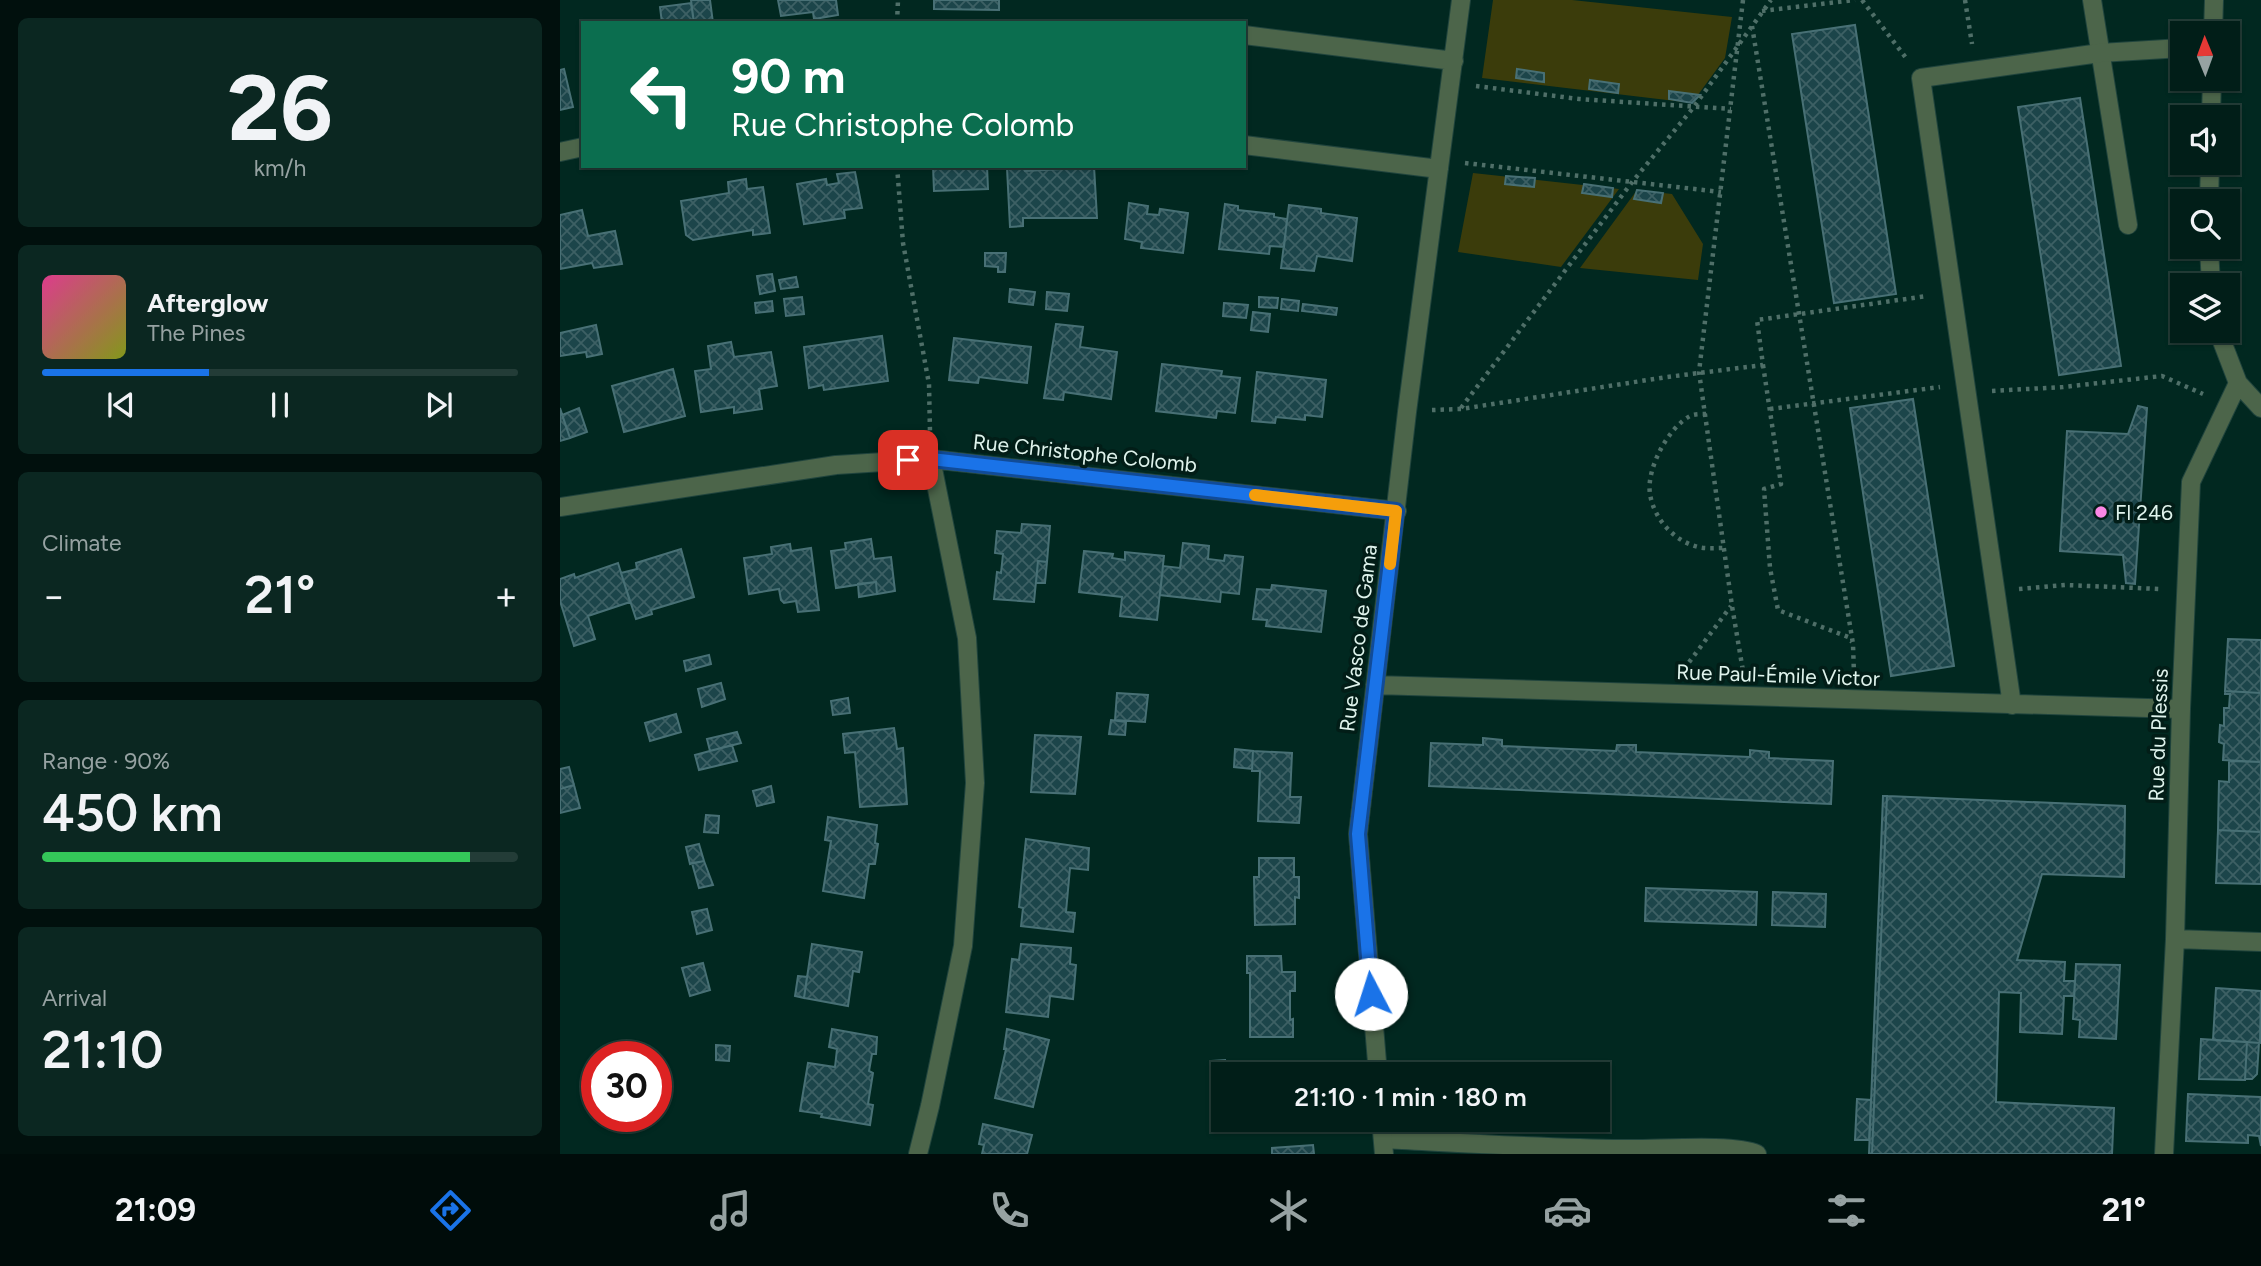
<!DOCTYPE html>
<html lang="en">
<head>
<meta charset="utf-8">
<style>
  body { margin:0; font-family:Figtree,sans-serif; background:#0b2721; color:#f1f3f6; height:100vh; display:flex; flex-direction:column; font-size:26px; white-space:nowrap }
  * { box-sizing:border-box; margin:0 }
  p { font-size:23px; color:#96a2a2 }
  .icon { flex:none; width:38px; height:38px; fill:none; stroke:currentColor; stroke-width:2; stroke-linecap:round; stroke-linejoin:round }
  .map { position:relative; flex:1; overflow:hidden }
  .drawer { display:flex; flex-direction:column; gap:18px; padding:18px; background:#01100d; width:560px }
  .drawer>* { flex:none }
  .hud { position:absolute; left:21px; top:21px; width:665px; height:147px; border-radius:0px; box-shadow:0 2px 5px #0004,0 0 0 2px #233c37; background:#0b6e4f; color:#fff; overflow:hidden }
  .needle { width:46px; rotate:359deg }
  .buttons { position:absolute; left:1610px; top:21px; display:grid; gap:14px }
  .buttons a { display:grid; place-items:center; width:70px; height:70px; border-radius:0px; background:#011e18; box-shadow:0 2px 5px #0004,0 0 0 2px #233c37; font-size:35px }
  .speed { position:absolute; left:21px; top:1041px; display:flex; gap:14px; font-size:35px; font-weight:700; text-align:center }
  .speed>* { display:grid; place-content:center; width:91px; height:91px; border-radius:50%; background:#011e18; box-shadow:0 2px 5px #0004,0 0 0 2px #233c37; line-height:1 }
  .speed .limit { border:10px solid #d22; background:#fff; color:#111 }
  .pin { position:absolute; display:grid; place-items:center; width:60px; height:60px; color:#fff; margin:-30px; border-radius:14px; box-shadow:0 4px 10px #0006 }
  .me { position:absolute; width:77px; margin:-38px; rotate:355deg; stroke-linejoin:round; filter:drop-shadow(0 0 5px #0008) }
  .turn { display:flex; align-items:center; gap:24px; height:147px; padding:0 35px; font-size:32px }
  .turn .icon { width:91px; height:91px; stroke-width:2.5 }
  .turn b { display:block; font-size:49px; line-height:60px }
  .big { font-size:52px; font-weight:600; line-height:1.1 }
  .drawer .tile { flex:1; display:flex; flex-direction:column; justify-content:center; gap:10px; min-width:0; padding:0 24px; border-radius:10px; background:#0b2721 }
  .drawer .dial { align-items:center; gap:0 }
  .dial b { font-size:91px; line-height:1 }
  .song { display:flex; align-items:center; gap:21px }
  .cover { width:84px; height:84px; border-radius:10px; background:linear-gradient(135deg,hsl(330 70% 55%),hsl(70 70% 35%)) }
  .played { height:7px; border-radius:4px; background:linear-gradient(90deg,#1a73e8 35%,#233c37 35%) }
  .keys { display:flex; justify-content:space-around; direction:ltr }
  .heat { display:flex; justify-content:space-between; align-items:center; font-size:38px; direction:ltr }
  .charge { height:10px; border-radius:5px; background:linear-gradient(90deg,#34c759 90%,#233c37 0) }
  .trip { position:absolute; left:651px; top:1062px; width:399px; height:70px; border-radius:0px; background:#011e18; box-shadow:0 2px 5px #0004,0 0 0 2px #233c37; font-weight:600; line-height:70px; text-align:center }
  .dock { display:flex; height:112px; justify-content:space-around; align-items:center; background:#000c0a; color:#96a2a2 }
  .dock .icon { width:49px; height:49px }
  .dock .selected { color:#1a73e8 }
  .dock b { font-size:32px; color:#f1f3f6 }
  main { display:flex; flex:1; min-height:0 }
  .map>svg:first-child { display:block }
  .garden { fill:#3b3c0b }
  .building { fill:url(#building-cross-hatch); stroke:#487075; stroke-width:2 }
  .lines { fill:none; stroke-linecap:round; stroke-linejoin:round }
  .lane-casing { stroke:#20443d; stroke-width:20 }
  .street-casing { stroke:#20443d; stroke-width:20 }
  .path { stroke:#4f6f68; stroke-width:4.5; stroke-dasharray:3.5 5; stroke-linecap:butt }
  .lane { stroke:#4c654a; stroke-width:18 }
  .street { stroke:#4c654a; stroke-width:18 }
  .route-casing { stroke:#114b97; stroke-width:18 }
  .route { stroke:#1a73e8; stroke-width:12 }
  .slow { stroke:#f59e0b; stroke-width:12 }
  .poi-dot { fill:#fb87e5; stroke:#021d17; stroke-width:2.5 }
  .labels { text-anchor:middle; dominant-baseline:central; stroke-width:7; stroke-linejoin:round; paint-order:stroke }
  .street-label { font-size:21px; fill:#dff3ec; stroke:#021d17 }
  .poi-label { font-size:21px; fill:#dff3ec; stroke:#021d17; text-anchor:start }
</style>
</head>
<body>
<main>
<section class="drawer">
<div class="tile dial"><b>26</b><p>km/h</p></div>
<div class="tile">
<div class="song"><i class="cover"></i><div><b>Afterglow</b><p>The Pines</p></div></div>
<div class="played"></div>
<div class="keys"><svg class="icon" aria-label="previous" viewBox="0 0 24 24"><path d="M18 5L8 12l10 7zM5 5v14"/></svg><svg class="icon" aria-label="pause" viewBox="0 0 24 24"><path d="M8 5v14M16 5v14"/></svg><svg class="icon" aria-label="next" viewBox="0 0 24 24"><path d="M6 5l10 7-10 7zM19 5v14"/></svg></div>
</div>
<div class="tile"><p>Climate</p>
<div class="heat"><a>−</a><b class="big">21°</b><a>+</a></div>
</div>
<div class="tile"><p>Range · 90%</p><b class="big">450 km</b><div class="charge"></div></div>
<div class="tile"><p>Arrival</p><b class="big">21:10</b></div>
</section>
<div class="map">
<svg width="1701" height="1154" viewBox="0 0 1701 1154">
  <defs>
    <pattern id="building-cross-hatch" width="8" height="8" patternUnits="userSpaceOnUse" patternTransform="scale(1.75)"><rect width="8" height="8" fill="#1c454a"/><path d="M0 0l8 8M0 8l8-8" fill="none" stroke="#3d6064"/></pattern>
  </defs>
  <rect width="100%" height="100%" fill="#012820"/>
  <path class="garden" d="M933 0H1012L1172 17 1165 58 1132 103 922 78Z
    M913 173 1059 189 1001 267 898 252Z
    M1077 190 1112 194 1143 244 1138 280 1020 268Z"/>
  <path class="building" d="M131 0H150L153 23H134Z
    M218 0H276L278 15 254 19 253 12 221 16Z
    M374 0H439V10L374 9Z
    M131 3 134 23H102L100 7Z
    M1295 25 1336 294 1274 303 1232 34Z
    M4 69 13 107 0 110V70Z
    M957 69 984 73V82L956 78Z
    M1030 80 1059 84 1058 93 1029 89Z
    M1109 91 1140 95 1132 103 1109 99Z
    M1520 98 1561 366 1499 375 1458 107Z
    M373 166H427L428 189 374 191Z
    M503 166H534L537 218H463V226L450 227 447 168H464L465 171 503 169Z
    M295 172 302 208 284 210 285 218 244 224 237 184 266 179 267 185 279 183 277 174Z
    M946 176 975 178 974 187 945 184Z
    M186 179 187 189 203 187 210 233 193 235V230L133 240 126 235 121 201 169 193 168 182Z
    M1024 184 1053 188 1052 197 1022 193Z
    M1077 190 1103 193 1101 203 1074 199Z
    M569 203 588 206 587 214 599 215 600 209 628 213 623 253 581 248 582 242 565 239Z
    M665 204 678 206V210L714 214V217L727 219 724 247 710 246 709 254 659 249Z
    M729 205 761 209V213L797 218 792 261 757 256 754 271 721 268Z
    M22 210 28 236 55 231 62 264 34 268 32 263 0 269V215Z
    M425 253H446L445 272H438V267L425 266Z
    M212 274 215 291 200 294 197 276Z
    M236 277 238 287 221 289 219 280Z
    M450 289 475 292 473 305 449 302Z
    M487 292 509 294 507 311 486 309Z
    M242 297 244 314 226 316 224 299Z
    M699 297 718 298 717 308 699 307Z
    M722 299 739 301 738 311 721 309Z
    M212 301 213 311 196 313 195 303Z
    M664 303 688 305 686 318 663 316Z
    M743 304 777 308 776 315 742 311Z
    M693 312 710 314 708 332 691 330Z
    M496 324 523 327 520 347 557 352 551 399 504 392 503 400 484 398Z
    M36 325 42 354 27 357 26 352 0 356V333Z
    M322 336 328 381 264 390 263 385 249 388 244 347Z
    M394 338 471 347 467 383 419 377 418 383 389 380Z
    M171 342 174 357 211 352 217 386 199 389 202 409 174 413V407L141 412 135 371 151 369 148 346Z
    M602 364 662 371 661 376 680 378 675 413 657 411 656 418 596 411Z
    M113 369 125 416 64 432 52 386Z
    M697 372 766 380 762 417 745 415V420L716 417 715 423 692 421Z
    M1353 399 1394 666 1331 676 1290 408Z
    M1578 406 1587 408 1575 584 1566 583 1563 555 1500 551 1507 431 1568 434Z
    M0 408 10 438 0 441Z
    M19 408 27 432 10 438 2 415Z
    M462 524 490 526 487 562 478 561 474 602 434 599 437 572 441 573 443 554 435 553 437 531 461 533Z
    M311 539 314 559 331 557 335 591 317 594 316 582 276 588 271 551 286 549 285 543Z
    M623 543 649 546 648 559 664 561 665 555 683 557 679 594 661 592 660 602 600 595 603 566 620 568Z
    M230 544 231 551 251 548 259 610 238 612 236 601 224 603 221 600 219 589 189 594 184 558 212 554 211 547Z
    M121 549 134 597 91 610 92 614 76 619 61 573 77 569 76 563Z
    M524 551 553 554 552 558 565 560V552L604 556 597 620 560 616 562 597 519 592Z
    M478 561 487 562 485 583H476Z
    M58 563 70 602 28 616 35 639 14 646 0 601V579L14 574 15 578Z
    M316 582 317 594 299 597 298 584Z
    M712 585 766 591 761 632 706 626 707 620 693 619 697 589 711 590Z
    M1668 639 1701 640V693L1665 691Z
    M149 655 151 664 126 671 124 661Z
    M161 683 165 699 142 707 138 689Z
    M1665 691 1701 693V762L1663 760 1664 744 1659 742 1660 725 1664 726V708H1669L1670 694H1665Z
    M557 693 588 695 585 722 555 720Z
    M288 698 290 713 273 715 271 701Z
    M116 714 121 732 90 741 85 723Z
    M551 720 566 722 565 735 549 734Z
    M334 728 337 749 343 748 347 804 300 807 295 752 285 753 283 734Z
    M177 732 181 743 150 751 147 739Z
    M475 735 521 737 515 794 471 792Z
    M923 738 942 740V746L1056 751 1057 745H1076V752L1190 757V750L1209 752V758L1273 761 1271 804 869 786 871 743 923 745Z
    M172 745 177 761 139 770 135 755Z
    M675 749 693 751 692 769 674 767Z
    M693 751 732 753 730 797H741L739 823 698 821 700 771H692Z
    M1669 761 1701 762V832L1658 830 1659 781 1669 782Z
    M9 767 14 785 0 789V769Z
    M14 785 20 808 0 813V789Z
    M211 786 214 802 197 806 193 791Z
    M1323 796H1327L1312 1154H1309Z
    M1327 796 1565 806 1564 877 1482 874 1457 960 1505 962 1504 981H1515L1514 996H1504L1502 1034 1460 1032 1461 993 1439 992 1436 1102 1554 1108 1552 1154H1312Z
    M146 815 159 816 158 833 144 832Z
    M268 817 317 825 315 843 318 844 315 864H309L304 898 263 891 271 841 265 840Z
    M1658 830 1701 832V884L1656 883Z
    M466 839 529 848 528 870 510 868 506 912 515 913 513 932 461 926 463 908 459 907Z
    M139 844 144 861 130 864 126 847Z
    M699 858H734V877H739V898L735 897V924L695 925 694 877H699Z
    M144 861 153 885 139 888 132 863Z
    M1086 888 1197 892 1196 925 1085 921Z
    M1213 892 1266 894 1265 927 1212 925Z
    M147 909 152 930 137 934 132 912Z
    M252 944 302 952 299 972 293 971 288 1006 244 998Z
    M461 944 511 948 510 964 516 965 513 999 490 996 488 1017 446 1012 452 959 459 960Z
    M687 956H721L722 972H735V991H730V1020L733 1019V1037H690V973H687Z
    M143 963 150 990 130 996 122 968Z
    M1516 964 1560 965 1556 1039 1519 1037 1520 1020 1513 1019Z
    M238 976 247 977 244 998 235 996Z
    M1656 988 1701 991 1700 1043 1653 1040Z
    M272 1029 317 1037 316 1054H312L309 1071 313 1073 308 1104 313 1105 310 1125 261 1117 262 1114 240 1111 248 1063 275 1067 277 1049 269 1047Z
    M447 1029 489 1040 473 1107 435 1098 446 1049H444Z
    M1641 1039 1687 1042 1685 1080 1639 1079Z
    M1687 1042 1699 1043 1697 1074 1692 1079H1685Z
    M156 1045 170 1046 169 1061 156 1060Z
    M665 1060V1074L652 1076V1061Z
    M1628 1094 1701 1097V1146L1699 1136 1688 1135V1143L1626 1141Z
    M1297 1099 1311 1100 1309 1140H1295Z
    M423 1124 472 1135 467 1154H422L424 1145 419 1144Z
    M753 1145 754 1154H712V1148Z"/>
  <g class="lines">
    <defs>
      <path id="lane" d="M1532 0 1568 225
        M823 1139C903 1143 984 1148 1064 1149 1094 1150 1174 1143 1197 1154"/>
      <path id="street" d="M1653 33 1654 0
        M684 35 894 61
        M1651 117 1652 79
        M684 145 879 169
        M0 152 23 147
        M1649 201 1650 163
        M1649 247 1651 285
        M1678 383 1701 408
        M0 507 276 465 371 459 837 511
        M815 685 1621 709
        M1452 705 1361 78 1540 53 1622 48
        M1615 939 1701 942
        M818 1074 798 834 847 412 901 0
        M821 1120 824 1154
        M358 1154 370 1106 403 946 415 783 407 638 371 459
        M1604 1154 1615 939 1621 709 1631 482 1678 383 1658 331"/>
    </defs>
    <use href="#lane" class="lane-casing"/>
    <use href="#street" class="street-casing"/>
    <path class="path" d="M1183 0 1139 372 1172 606 1183 671
      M1302 0 1346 58
      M1405 0 1412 44
      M1202 11 1295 0
      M337 23 338 0
      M1192 26 1293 644 1294 675
      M916 86 1019 99 1171 109
      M905 163 1161 192
      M337 166 343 243 369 384 370 432
      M1203 365 1221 484 1204 489 1210 568 1218 610 1288 637 1292 642
      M1432 391 1503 387 1602 376 1643 394
      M901 408 1073 181 1133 108 1211 0
      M1210 409 1380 387
      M872 410 901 409 1107 377 1203 365 1197 320 1367 296
      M1146 414C1141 414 1134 414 1130 416 1108 428 1086 469 1090 494 1094 519 1114 541 1138 547 1146 549 1156 548 1165 548
      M1459 589 1505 585 1601 589
      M1124 669 1171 606"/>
    <use href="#lane" class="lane"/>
    <use href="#street" class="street"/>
  </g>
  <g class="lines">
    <defs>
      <path id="route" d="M348 460 371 459 836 511 798 834 811 994"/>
    </defs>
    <use href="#route" class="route-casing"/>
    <use href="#route" class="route"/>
    <path class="slow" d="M695 495 836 511 830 564"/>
  </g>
  <circle class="poi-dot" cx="1541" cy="512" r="7"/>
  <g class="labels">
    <g class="street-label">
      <text transform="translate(525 453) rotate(6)">Rue Christophe Colomb</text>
      <text transform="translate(798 638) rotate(-83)">Rue Vasco de Gama</text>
      <text transform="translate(1218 675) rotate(2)">Rue Paul-Émile Victor</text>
      <text transform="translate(1598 735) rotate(-88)">Rue du Plessis</text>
    </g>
    <g class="poi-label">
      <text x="1555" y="512">Fl 246</text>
    </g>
  </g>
</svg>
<div class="buttons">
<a><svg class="needle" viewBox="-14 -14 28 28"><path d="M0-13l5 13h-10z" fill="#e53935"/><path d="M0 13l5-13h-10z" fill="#96a2a2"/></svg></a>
<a><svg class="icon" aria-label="sound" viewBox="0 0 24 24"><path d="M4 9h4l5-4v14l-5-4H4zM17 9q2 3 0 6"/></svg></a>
<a><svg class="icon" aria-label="search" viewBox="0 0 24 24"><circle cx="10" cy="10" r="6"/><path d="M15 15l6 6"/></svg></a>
<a><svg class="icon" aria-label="layers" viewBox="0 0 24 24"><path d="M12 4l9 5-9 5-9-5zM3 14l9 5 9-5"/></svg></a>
</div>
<div class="speed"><div class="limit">30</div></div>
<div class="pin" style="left:348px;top:460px;background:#d93025"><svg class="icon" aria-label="arrive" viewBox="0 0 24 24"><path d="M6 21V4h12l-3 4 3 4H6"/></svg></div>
<svg class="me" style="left:811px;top:994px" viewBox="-20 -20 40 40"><circle r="19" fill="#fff"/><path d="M0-13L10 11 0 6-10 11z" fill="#1a73e8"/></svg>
<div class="trip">21:10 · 1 min · 180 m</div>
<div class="hud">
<div class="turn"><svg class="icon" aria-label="left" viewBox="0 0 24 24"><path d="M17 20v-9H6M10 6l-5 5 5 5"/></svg><div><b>90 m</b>Rue Christophe Colomb</div></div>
</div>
</div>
</main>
<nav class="dock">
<b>21:09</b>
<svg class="icon selected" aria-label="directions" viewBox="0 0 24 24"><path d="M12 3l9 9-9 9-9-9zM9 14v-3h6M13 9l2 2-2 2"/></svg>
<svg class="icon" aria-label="music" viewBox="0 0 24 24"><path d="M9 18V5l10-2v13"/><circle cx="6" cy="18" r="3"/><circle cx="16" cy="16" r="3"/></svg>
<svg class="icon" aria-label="phone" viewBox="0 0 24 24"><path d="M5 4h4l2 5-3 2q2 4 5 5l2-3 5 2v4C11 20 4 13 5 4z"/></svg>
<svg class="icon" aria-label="climate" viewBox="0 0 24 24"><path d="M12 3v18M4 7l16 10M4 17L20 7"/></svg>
<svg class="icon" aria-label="car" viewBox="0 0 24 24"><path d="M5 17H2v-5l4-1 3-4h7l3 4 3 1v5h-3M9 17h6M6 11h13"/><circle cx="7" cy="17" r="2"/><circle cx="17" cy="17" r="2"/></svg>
<svg class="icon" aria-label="filters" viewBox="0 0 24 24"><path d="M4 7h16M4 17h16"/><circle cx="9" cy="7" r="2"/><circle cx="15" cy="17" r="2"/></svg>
<b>21°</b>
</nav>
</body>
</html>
